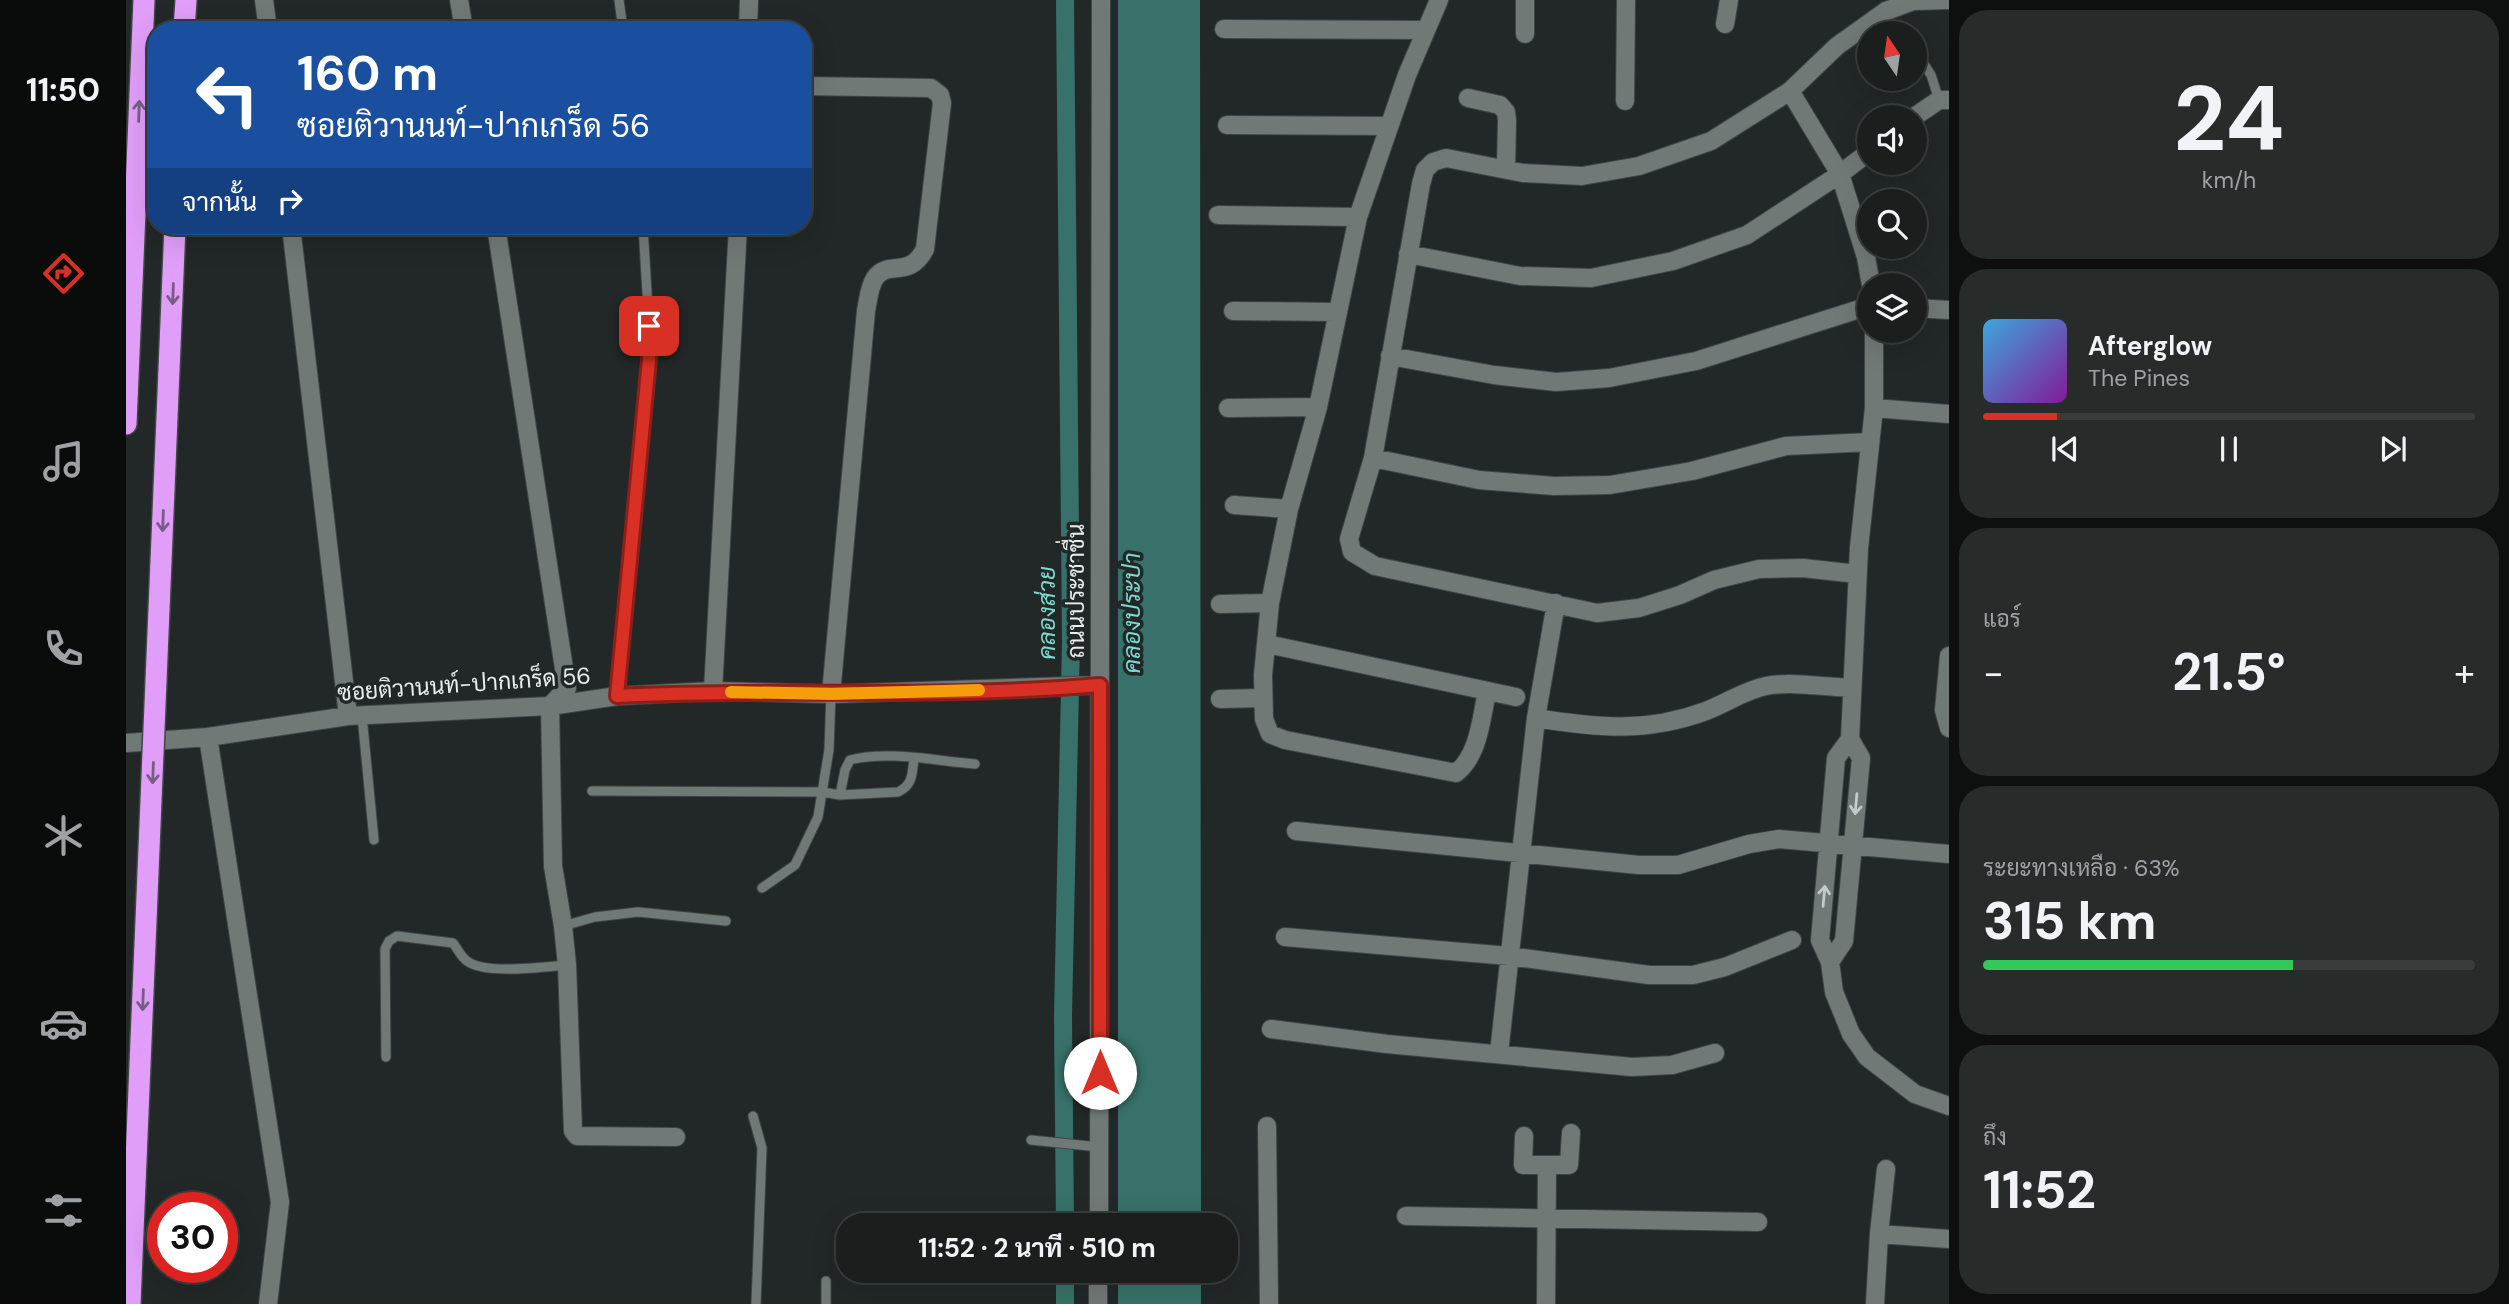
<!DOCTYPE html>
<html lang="th">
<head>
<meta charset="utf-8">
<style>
  body { margin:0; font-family:"DM Sans",Sarabun,sans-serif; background:#272b2a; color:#f1f3f6; height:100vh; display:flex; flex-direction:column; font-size:26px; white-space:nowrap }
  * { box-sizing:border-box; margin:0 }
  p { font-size:23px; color:#9fa2a4 }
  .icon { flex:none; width:38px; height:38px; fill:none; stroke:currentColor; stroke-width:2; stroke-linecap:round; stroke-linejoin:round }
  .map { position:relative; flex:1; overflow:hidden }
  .drawer { display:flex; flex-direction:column; gap:10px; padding:10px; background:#0e1010; width:560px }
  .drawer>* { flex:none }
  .guide { position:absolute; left:21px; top:21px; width:665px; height:214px; border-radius:28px; box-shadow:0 7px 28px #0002,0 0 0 2px #383c3b; background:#1a4fa0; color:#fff; overflow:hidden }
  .needle { width:46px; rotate:347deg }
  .controls { position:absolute; left:1731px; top:21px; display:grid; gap:14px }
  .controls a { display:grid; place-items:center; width:70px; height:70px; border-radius:50%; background:#1a1e1d; box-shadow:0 7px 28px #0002,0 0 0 2px #383c3b; font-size:35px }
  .speed { position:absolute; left:21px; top:1192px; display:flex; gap:14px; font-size:35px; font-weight:700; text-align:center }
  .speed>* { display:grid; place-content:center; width:91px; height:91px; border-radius:50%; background:#1a1e1d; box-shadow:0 7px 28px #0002,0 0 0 2px #383c3b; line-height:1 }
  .speed .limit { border:10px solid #d22; background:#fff; color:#111 }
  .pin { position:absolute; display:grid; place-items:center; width:60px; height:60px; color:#fff; margin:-30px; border-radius:14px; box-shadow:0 4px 10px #0006 }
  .me { position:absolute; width:77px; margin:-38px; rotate:0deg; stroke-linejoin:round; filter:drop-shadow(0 0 5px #0008) }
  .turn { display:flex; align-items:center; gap:24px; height:147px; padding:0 35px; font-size:32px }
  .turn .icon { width:91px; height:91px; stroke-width:2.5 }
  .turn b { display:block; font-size:49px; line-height:60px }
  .then { display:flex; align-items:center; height:66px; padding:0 35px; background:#0003; gap:14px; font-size:26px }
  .big { font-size:52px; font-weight:700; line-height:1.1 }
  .drawer .widget { flex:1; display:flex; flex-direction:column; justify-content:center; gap:10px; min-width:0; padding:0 24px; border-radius:28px; background:#272b2a }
  .drawer .dial { align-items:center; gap:0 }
  .dial b { font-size:91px; line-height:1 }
  .song { display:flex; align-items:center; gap:21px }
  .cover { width:84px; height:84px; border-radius:10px; background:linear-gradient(135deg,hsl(200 70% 55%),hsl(290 70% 35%)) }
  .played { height:7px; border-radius:4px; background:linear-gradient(90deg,#d93025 15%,#383c3b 15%) }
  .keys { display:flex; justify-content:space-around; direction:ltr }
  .heat { display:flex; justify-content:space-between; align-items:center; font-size:38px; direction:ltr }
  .charge { height:10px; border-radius:5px; background:linear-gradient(90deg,#34c759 63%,#383c3b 0) }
  .trip { position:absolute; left:710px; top:1213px; width:402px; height:70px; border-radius:28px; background:#1a1e1d; box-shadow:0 7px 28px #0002,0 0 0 2px #383c3b; font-weight:700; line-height:70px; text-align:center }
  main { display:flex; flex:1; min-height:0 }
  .tab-bar { display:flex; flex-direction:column; width:126px; justify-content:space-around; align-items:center; background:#0a0c0c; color:#9fa2a4 }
  .tab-bar .icon { width:49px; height:49px }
  .tab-bar .on { color:#d93025 }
  .tab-bar b { font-size:32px; color:#f1f3f6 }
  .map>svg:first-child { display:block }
  .water { fill:#377169 }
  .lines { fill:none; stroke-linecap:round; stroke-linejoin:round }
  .canal { stroke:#377169; stroke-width:18 }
  .service-casing { stroke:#404645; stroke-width:11 }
  .minor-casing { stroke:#404645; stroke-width:20 }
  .motorway-casing { stroke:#404645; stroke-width:24 }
  .service { stroke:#717977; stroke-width:9 }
  .minor { stroke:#717977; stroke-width:18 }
  .motorway { stroke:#e09ef8; stroke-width:21 }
  .motorway-bridge-casing { stroke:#404645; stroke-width:24; stroke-linecap:butt }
  .motorway-bridge { stroke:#e09ef8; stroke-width:21 }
  .oneway { stroke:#775d85 }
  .oneway2 { stroke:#c4cac9 }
  .route-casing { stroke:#8d1f18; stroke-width:18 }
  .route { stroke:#d93025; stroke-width:12 }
  .slow { stroke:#f59e0b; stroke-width:12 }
  .labels { text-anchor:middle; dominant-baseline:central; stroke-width:7; stroke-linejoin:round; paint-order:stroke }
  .street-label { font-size:23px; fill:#e8ecec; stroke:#222827 }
  .water-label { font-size:24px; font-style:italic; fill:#7cdace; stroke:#222827 }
</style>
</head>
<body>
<main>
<nav class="tab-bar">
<b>11:50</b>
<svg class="icon on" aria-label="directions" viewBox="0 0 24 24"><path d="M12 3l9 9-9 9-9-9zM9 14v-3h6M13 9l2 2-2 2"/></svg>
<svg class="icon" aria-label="music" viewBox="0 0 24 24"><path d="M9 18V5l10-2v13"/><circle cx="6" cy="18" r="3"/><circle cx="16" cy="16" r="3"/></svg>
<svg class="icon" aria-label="phone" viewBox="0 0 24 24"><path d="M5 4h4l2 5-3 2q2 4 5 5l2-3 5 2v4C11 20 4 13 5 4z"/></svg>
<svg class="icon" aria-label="climate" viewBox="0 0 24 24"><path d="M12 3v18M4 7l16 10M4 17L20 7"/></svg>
<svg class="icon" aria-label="car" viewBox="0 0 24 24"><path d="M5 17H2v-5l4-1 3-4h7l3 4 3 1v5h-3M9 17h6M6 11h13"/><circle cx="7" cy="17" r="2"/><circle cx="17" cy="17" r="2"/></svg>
<svg class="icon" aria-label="filters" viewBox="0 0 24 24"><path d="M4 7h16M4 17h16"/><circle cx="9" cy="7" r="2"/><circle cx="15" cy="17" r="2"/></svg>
</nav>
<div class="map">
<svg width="1823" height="1304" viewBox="0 0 1823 1304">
  <rect width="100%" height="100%" fill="#222827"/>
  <path class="water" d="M992 0H1074L1075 1225H992Z
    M992 1271H1075V1304H992Z"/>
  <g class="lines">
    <path class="canal" d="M939 1225 937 1016 945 640 939 0
      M939 1270V1304"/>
    <defs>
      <path id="service" d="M493 0 497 30
        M1792 55 1805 75 1813 100
        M491 696 523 360V326L517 226
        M236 716 248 840
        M466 791 696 792 714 795 772 792C787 785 786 774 788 759
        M714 795 719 770 724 760C760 750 811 761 849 764
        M636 888 669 865 692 817 703 750 705 694
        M437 926 469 917 512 912 600 921
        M260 1057 259 949 263 941 271 936 327 943C331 948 335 957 341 961 359 975 417 967 441 965
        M627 1116 636 1148 630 1304
        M905 1140 973 1147
        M700 1281V1304"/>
      <path id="minor" d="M138 0 142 30
        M333 0 338 30
        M1313 0 1281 75 1232 217 1192 407 1163 509 1144 603 1137 675 1138 719 1144 734 1159 740 1330 773C1353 755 1355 719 1361 692
        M1599 24 1603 0
        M1098 29 1299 30
        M622 30 623 0
        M1399 34V0
        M677 86 805 88 814 95 816 103 799 249C783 280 762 259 749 278 743 287 742 301 740 311L705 694
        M1664 91 1714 174 1740 257 1745 285
        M1342 98 1374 105 1380 112 1381 120 1380 169
        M1499 101 1500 0
        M1788 117 1813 100H1823
        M1101 125 1263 126
        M1092 215 1232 217
        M165 226 222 716
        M370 226 441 688 424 706 427 866 437 926 441 965 447 1131 451 1136 550 1137
        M1282 254 1394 276 1465 278 1547 261 1621 235 1714 174 1743 152
        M1788 308 1823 310
        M1107 311 1211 312
        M1264 356 1368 375 1430 382 1483 378 1570 361 1743 306
        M1102 408 1192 407
        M1748 408 1823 414
        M1247 458 1353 480 1428 486 1484 485 1566 471 1660 446 1744 442
        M1108 505 1163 509
        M1731 574 1677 568 1633 569 1588 580 1554 595 1513 608 1471 613 1249 566 1226 552 1223 539 1247 458 1295 184 1299 170 1307 162 1320 158 1397 173 1456 176 1513 166 1585 141 1664 91 1711 46 1760 11 1787 1 1822 0
        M1094 604 1144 603
        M1141 644 1390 697
        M1823 656 1818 710 1823 728
        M587 691 612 226
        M1094 699 1136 698
        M1410 718C1471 728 1521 733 1580 711 1601 703 1619 690 1640 686 1663 681 1702 687 1726 688
        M82 737 154 1202 142 1304
        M1724 739 1710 758 1694 940 1704 962 1708 992 1725 1034 1741 1057 1789 1094 1823 1106
        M0 743 82 737 222 716 424 706 491 696 587 691 705 694 974 685
        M1170 831 1513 865H1552L1623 844 1653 839 1823 854
        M1159 937 1383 956 1523 975H1567L1599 967 1666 940
        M1704 962 1718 941 1735 758 1724 739 1733 548 1748 408V331
        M1145 1029 1261 1044 1506 1067 1546 1065 1589 1053
        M1373 1053 1410 718 1430 603
        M1141 1126 1143 1304
        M1398 1136 1397 1165H1443L1445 1133
        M1280 1216 1632 1222
        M973 1225 975 0
        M1753 1234 1760 1169
        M972 1304V1270
        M1420 1304 1421 1165
        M1749 1304 1753 1234 1823 1239"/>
      <path id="motorway" d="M58 30 60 0
        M0 424 18 0"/>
    </defs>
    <use href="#service" class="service-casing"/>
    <use href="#minor" class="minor-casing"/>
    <use href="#motorway" class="motorway-casing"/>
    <use href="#service" class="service"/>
    <use href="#minor" class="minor"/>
    <use href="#motorway" class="motorway"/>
    <defs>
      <path id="motorway-bridge" d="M4 1304 49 226"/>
    </defs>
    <use href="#motorway-bridge" class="motorway-bridge-casing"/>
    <use href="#motorway-bridge" class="motorway-bridge"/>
  </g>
  <defs><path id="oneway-shaft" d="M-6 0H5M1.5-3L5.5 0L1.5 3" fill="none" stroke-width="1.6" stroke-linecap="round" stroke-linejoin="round" transform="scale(1.75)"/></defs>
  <g class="oneway">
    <use href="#oneway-shaft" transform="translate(13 111) rotate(-88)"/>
    <use href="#oneway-shaft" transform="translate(47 294) rotate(92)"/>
    <use href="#oneway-shaft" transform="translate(37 521) rotate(92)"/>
    <use href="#oneway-shaft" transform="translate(27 773) rotate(92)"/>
    <use href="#oneway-shaft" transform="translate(17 1000) rotate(92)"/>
  </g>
  <g class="oneway2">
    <use href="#oneway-shaft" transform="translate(1730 804) rotate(95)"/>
    <use href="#oneway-shaft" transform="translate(1698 896) rotate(-85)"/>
  </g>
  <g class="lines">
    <defs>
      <path id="route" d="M523 326V360L491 696C651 688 813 699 974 685V1073"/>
    </defs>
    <use href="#route" class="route-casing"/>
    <use href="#route" class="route"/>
    <path class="slow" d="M605 692 705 694 853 690"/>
  </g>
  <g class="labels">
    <g class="street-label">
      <text transform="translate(950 591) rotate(-90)">ถนนประชาชื่น</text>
      <text transform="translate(338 684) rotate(-4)">ซอยติวานนท์-ปากเกร็ด 56</text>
    </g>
    <g class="water-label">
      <text transform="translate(920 613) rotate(-90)">คลองส่วย</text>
      <text transform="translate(1005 613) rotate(-90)">คลองประปา</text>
    </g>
  </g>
</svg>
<div class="controls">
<a><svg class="needle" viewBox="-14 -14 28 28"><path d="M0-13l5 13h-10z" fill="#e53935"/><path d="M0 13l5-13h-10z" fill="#9fa2a4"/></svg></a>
<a><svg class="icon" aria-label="sound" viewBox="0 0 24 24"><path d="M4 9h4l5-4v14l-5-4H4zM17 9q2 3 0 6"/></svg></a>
<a><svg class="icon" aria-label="search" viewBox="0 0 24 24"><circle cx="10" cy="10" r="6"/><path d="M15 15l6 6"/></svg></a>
<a><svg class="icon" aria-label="layers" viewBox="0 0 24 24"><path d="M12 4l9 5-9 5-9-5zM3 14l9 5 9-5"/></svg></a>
</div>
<div class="speed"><div class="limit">30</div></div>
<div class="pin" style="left:523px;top:326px;background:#d93025"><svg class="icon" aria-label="arrive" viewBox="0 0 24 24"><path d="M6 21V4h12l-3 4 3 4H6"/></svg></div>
<svg class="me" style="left:974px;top:1073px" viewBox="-20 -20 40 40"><circle r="19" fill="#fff"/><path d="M0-13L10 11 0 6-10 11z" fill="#d93025"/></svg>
<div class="trip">11:52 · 2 นาที · 510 m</div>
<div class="guide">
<div class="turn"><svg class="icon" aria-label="left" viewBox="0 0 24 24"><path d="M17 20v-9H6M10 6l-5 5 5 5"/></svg><div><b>160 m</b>ซอยติวานนท์-ปากเกร็ด 56</div></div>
<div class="then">จากนั้น<svg class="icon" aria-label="right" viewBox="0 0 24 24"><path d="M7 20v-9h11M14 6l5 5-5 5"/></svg></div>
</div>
</div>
<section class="drawer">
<div class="widget dial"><b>24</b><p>km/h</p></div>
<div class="widget">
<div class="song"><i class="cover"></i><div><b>Afterglow</b><p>The Pines</p></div></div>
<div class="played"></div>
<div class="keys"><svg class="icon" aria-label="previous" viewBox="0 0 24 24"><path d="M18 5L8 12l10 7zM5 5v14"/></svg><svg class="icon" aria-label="pause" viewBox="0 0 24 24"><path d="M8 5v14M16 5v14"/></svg><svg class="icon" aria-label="next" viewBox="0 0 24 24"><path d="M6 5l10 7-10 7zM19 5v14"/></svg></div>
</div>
<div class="widget"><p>แอร์</p>
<div class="heat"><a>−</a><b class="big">21.5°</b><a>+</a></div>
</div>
<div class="widget"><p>ระยะทางเหลือ · 63%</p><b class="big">315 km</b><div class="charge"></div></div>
<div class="widget"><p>ถึง</p><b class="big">11:52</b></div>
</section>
</main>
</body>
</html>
